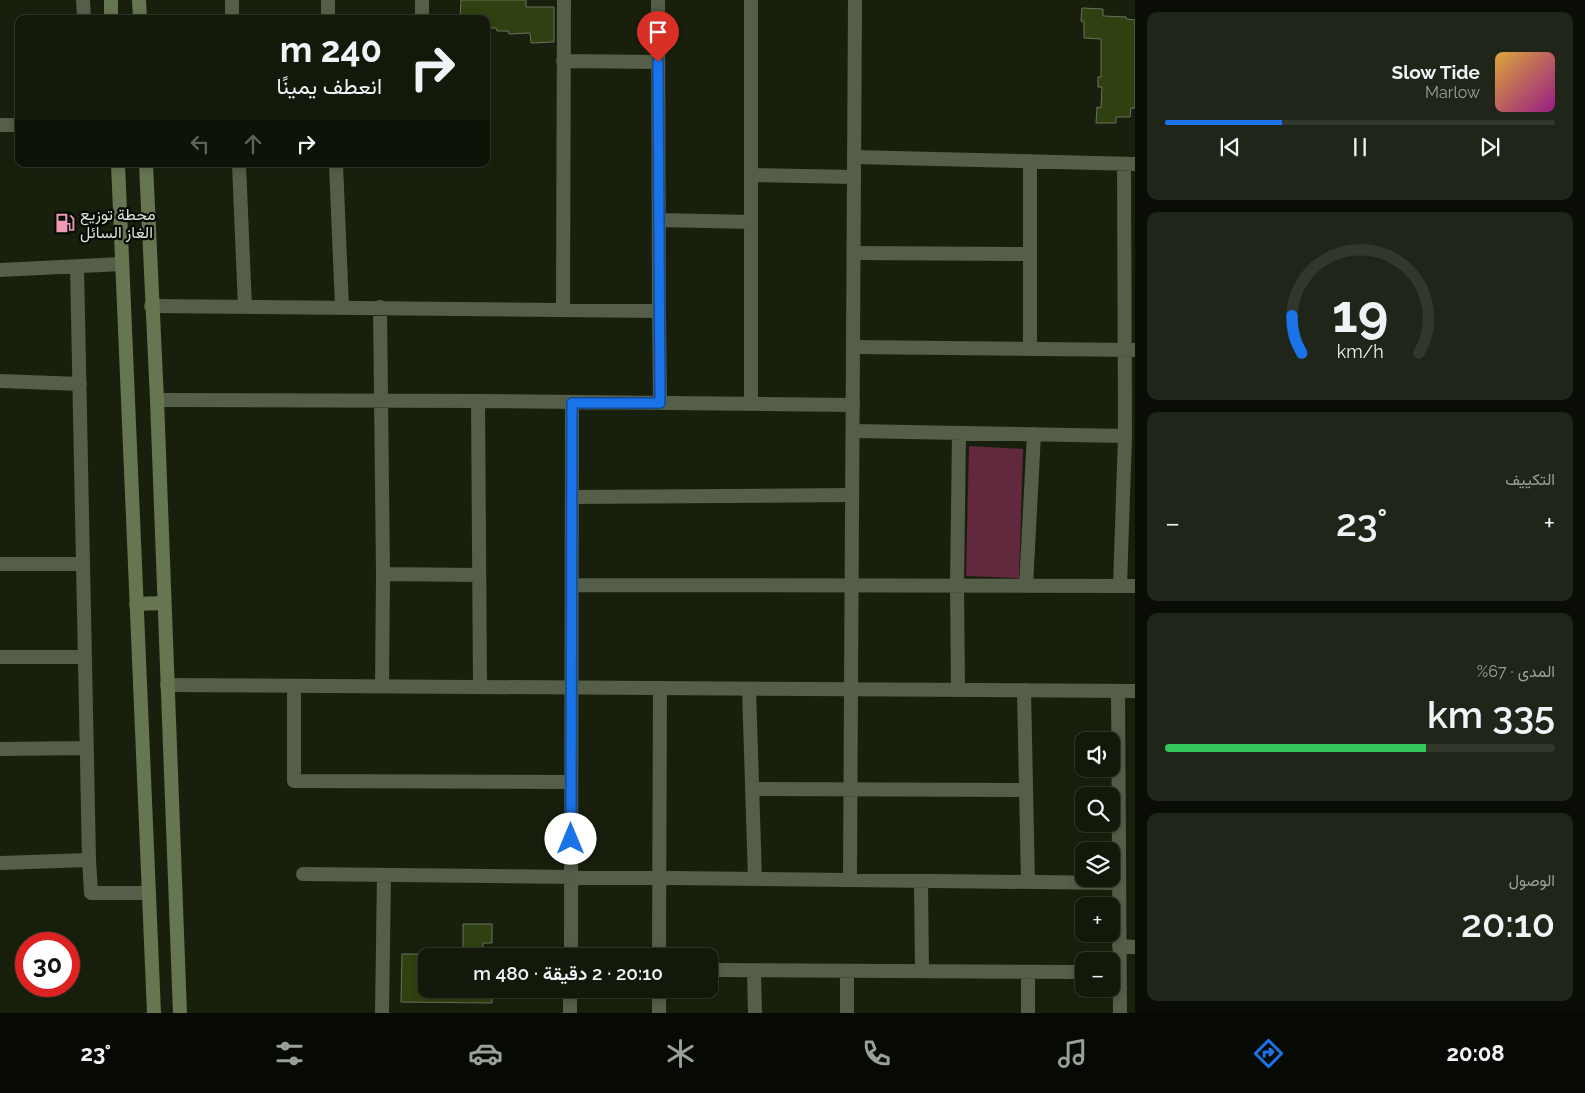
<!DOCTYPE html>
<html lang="ar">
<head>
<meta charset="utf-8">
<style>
  body { margin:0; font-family:Raleway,Vazirmatn,sans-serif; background:#1f2518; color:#f1f3f6; direction:rtl; height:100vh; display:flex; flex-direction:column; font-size:19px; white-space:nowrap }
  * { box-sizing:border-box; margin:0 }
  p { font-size:16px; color:#9ca09c }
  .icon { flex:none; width:28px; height:28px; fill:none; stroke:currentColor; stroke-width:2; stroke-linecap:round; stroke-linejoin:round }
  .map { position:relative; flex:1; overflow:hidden; direction:ltr }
  .sheet { display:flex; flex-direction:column; gap:12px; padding:12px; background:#0a0d06; width:450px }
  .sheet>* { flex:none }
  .hud { position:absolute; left:15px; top:15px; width:475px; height:152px; border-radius:10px; box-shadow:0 2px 8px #0003,0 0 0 1px #31372b; direction:rtl; background:#12180a; color:#f1f3f6; overflow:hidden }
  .controls { position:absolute; left:1075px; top:732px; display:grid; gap:10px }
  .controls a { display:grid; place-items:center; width:45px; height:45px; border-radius:10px; background:#12180a; box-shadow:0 2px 8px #0003,0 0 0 1px #31372b; font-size:25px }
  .speed { position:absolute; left:15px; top:932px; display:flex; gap:10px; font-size:25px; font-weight:700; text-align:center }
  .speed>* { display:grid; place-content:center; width:65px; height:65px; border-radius:50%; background:#12180a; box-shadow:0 2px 8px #0003,0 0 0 1px #31372b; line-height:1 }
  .speed .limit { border:8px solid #d22; background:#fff; color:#111 }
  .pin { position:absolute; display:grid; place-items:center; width:42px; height:42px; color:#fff; margin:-51px -21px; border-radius:50% 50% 50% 0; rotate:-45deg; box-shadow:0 0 5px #0007 }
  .pin .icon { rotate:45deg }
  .me { position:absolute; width:55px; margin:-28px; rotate:0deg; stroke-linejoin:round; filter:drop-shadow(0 0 4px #0008) }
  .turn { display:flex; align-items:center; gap:18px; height:105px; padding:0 25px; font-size:22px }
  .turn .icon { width:65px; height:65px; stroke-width:2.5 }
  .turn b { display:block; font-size:35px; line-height:42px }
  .lanes { display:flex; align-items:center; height:48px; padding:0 25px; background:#0003; justify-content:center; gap:25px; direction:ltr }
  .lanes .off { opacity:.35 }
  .big { font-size:38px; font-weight:600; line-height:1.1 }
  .sheet .card { flex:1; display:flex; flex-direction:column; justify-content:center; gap:8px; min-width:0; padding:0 18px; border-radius:10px; background:#1f2518 }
  .sheet .dial { align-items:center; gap:0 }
  .dial svg { height:130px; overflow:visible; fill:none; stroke:#31372b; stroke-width:7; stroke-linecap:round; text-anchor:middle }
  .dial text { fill:#f1f3f6; stroke:none }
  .song { display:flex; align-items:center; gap:15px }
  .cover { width:60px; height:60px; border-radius:8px; background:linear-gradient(135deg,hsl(40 70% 55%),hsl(310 70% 35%)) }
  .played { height:5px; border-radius:2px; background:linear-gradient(90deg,#1a73e8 30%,#31372b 30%) }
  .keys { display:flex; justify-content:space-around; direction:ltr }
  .heat { display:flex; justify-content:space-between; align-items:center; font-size:28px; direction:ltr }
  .charge { height:8px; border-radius:4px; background:linear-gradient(90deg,#34c759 67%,#31372b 0) }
  .trip { position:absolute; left:418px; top:948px; width:300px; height:50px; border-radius:10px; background:#12180a; box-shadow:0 2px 8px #0003,0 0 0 1px #31372b; font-weight:600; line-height:50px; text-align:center; direction:rtl }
  .dock { display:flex; height:80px; justify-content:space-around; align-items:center; background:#070a04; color:#9ca09c }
  .dock .icon { width:35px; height:35px }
  .dock .on { color:#1a73e8 }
  .dock b { font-size:22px; color:#f1f3f6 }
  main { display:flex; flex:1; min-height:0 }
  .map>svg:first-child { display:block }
  .green { fill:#62283d }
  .building { fill:#2f4110; stroke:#68725c }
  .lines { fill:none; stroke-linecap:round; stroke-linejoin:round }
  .minor { stroke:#545e48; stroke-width:14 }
  .tertiary { stroke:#545e48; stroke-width:14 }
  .secondary { stroke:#667651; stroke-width:14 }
  .route-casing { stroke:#114b97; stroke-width:12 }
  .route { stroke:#1a73e8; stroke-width:9 }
  .labels { text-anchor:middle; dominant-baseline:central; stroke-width:4.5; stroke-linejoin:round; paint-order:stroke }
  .poi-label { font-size:16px; fill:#dce2d6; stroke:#060903; text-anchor:start }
</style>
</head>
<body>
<main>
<section class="sheet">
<div class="card">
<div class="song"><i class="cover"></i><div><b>Slow Tide</b><p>Marlow</p></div></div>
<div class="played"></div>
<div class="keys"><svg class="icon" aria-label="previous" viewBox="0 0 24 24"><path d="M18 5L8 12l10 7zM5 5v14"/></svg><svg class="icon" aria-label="pause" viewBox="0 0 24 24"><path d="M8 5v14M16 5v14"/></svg><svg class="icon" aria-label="next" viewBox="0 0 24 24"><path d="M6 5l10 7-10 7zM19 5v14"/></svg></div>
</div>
<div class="card dial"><svg viewBox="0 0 100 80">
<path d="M14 69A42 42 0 1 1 86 69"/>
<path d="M14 69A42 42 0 0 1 8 46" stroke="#1a73e8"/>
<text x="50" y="56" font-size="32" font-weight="700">19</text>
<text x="50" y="72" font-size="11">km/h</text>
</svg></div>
<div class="card"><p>التكييف</p>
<div class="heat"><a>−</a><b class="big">23°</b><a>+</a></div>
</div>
<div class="card"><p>المدى · 67%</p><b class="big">335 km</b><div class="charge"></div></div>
<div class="card"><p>الوصول</p><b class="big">20:10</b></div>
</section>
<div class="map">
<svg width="1135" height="1013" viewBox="0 0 1135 1013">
  <rect width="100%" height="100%" fill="#18200d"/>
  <path class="green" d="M969 446 1023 449 1019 578 966 576Z"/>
  <path class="building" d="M461 0H526V7H554V42L531 43 530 33 509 34 508 31H497L496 28H486V19H460Z
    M1082 8 1103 9V16L1126 17V19L1135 20V108H1131L1130 117H1116V123H1096L1097 107 1101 108 1102 87H1098V77H1101V39L1084 38V22L1081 21Z
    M463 924H492V943H483V956H463Z
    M402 954H426V989H492V1003L401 1002Z"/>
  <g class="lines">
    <path class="minor" d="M83 0 84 19
      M232 0V19
      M328 0V19
      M658 0 659 311 660 403
      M422 19V0
      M563 61 658 62
      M0 125H19
      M854 157 1135 164
      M1030 161V348
      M239 164 245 307
      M336 164 342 307
      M751 175 854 177
      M659 220 751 222
      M854 253 1030 254
      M77 266 89 860 91 893H149
      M0 270 122 264
      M151 306 659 311
      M380 307 383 574 382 686
      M563 310 564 0
      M853 347 1135 350
      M0 381 80 384
      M157 400 478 401 853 405
      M478 401 480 687
      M751 404V0
      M853 431 1125 436
      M572 497 852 495
      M0 564H83
      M383 574 479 575
      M572 585 1135 586
      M1026 586 1034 434
      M1120 586 1125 436 1124 164
      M0 657H85
      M294 686V781L571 782
      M749 689 755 879
      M958 690 957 585 959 433
      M1024 690 1028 882
      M1118 691 1120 1013
      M0 749 87 748
      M752 789 1026 790
      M0 863 89 860
      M303 874 1119 883
      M850 880 851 689
      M921 881 922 971
      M1119 946 1135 947
      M571 955 618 956
      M571 956 572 403
      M659 956 660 688
      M709 970 1084 972
      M754 971 755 1013
      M1028 972V1013
      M382 1013 384 875
      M570 1013V989
      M659 1013V989
      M847 1013V971"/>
    <path class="tertiary" d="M167 685 1135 691
      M851 689 855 0"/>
    <path class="secondary" d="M111 0V19
      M139 0 140 19
      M118 164 154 1013
      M146 164 157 400 180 1013
      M136 604 164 603"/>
  </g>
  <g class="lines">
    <defs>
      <path id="route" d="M571 839 572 403H660L658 62"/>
    </defs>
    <use href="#route" class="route-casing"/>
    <use href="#route" class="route"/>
  </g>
  <defs>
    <symbol id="fuel-bare" viewBox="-9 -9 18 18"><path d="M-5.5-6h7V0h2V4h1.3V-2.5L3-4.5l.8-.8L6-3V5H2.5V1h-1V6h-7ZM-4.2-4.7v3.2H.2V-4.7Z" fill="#f09ab5" stroke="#060903" stroke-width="2.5" paint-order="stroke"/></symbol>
  </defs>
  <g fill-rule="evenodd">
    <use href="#fuel-bare" x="51" y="209" width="28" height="28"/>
  </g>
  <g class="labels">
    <g class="poi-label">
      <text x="80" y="214">محطة توزيع<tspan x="80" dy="18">الغاز السائل</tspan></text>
    </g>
  </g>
</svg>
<div class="controls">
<a><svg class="icon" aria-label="sound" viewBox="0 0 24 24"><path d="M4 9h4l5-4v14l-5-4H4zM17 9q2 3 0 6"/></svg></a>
<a><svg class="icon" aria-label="search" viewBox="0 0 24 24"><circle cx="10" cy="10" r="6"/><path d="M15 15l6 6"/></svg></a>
<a><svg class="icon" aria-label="layers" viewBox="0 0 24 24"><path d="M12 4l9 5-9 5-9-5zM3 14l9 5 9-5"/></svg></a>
<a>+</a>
<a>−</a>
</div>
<div class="speed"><div class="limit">30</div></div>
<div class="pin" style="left:658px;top:62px;background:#d93025"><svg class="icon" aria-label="arrive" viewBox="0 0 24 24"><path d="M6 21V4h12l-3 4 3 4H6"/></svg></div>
<svg class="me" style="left:571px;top:839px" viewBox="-20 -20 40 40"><circle r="19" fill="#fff"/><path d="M0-13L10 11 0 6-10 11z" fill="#1a73e8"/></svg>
<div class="trip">20:10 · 2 دقيقة · 480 m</div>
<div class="hud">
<div class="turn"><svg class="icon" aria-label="right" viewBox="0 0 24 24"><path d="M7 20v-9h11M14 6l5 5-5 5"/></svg><div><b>240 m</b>انعطف يمينًا</div></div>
<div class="lanes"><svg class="icon off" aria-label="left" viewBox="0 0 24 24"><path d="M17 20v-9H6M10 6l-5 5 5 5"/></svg><svg class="icon off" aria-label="ahead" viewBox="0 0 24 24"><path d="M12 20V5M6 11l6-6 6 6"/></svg><svg class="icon" aria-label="right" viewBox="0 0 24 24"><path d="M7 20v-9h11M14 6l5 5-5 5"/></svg></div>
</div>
</div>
</main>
<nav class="dock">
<b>20:08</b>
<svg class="icon on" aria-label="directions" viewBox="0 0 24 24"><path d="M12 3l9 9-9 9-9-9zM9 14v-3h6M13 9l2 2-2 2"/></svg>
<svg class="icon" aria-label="music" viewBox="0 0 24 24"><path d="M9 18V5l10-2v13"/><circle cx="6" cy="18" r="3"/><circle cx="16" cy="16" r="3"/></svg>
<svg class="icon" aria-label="phone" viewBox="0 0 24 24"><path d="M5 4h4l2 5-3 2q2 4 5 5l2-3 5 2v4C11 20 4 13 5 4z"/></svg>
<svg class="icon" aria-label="climate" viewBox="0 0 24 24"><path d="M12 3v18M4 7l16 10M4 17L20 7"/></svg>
<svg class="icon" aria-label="car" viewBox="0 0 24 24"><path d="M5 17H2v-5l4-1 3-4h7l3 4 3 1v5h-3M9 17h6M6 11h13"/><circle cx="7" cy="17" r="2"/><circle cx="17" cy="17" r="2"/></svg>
<svg class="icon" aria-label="filters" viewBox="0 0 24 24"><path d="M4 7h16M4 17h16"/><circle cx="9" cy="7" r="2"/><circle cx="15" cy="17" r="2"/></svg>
<b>23°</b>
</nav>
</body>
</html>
